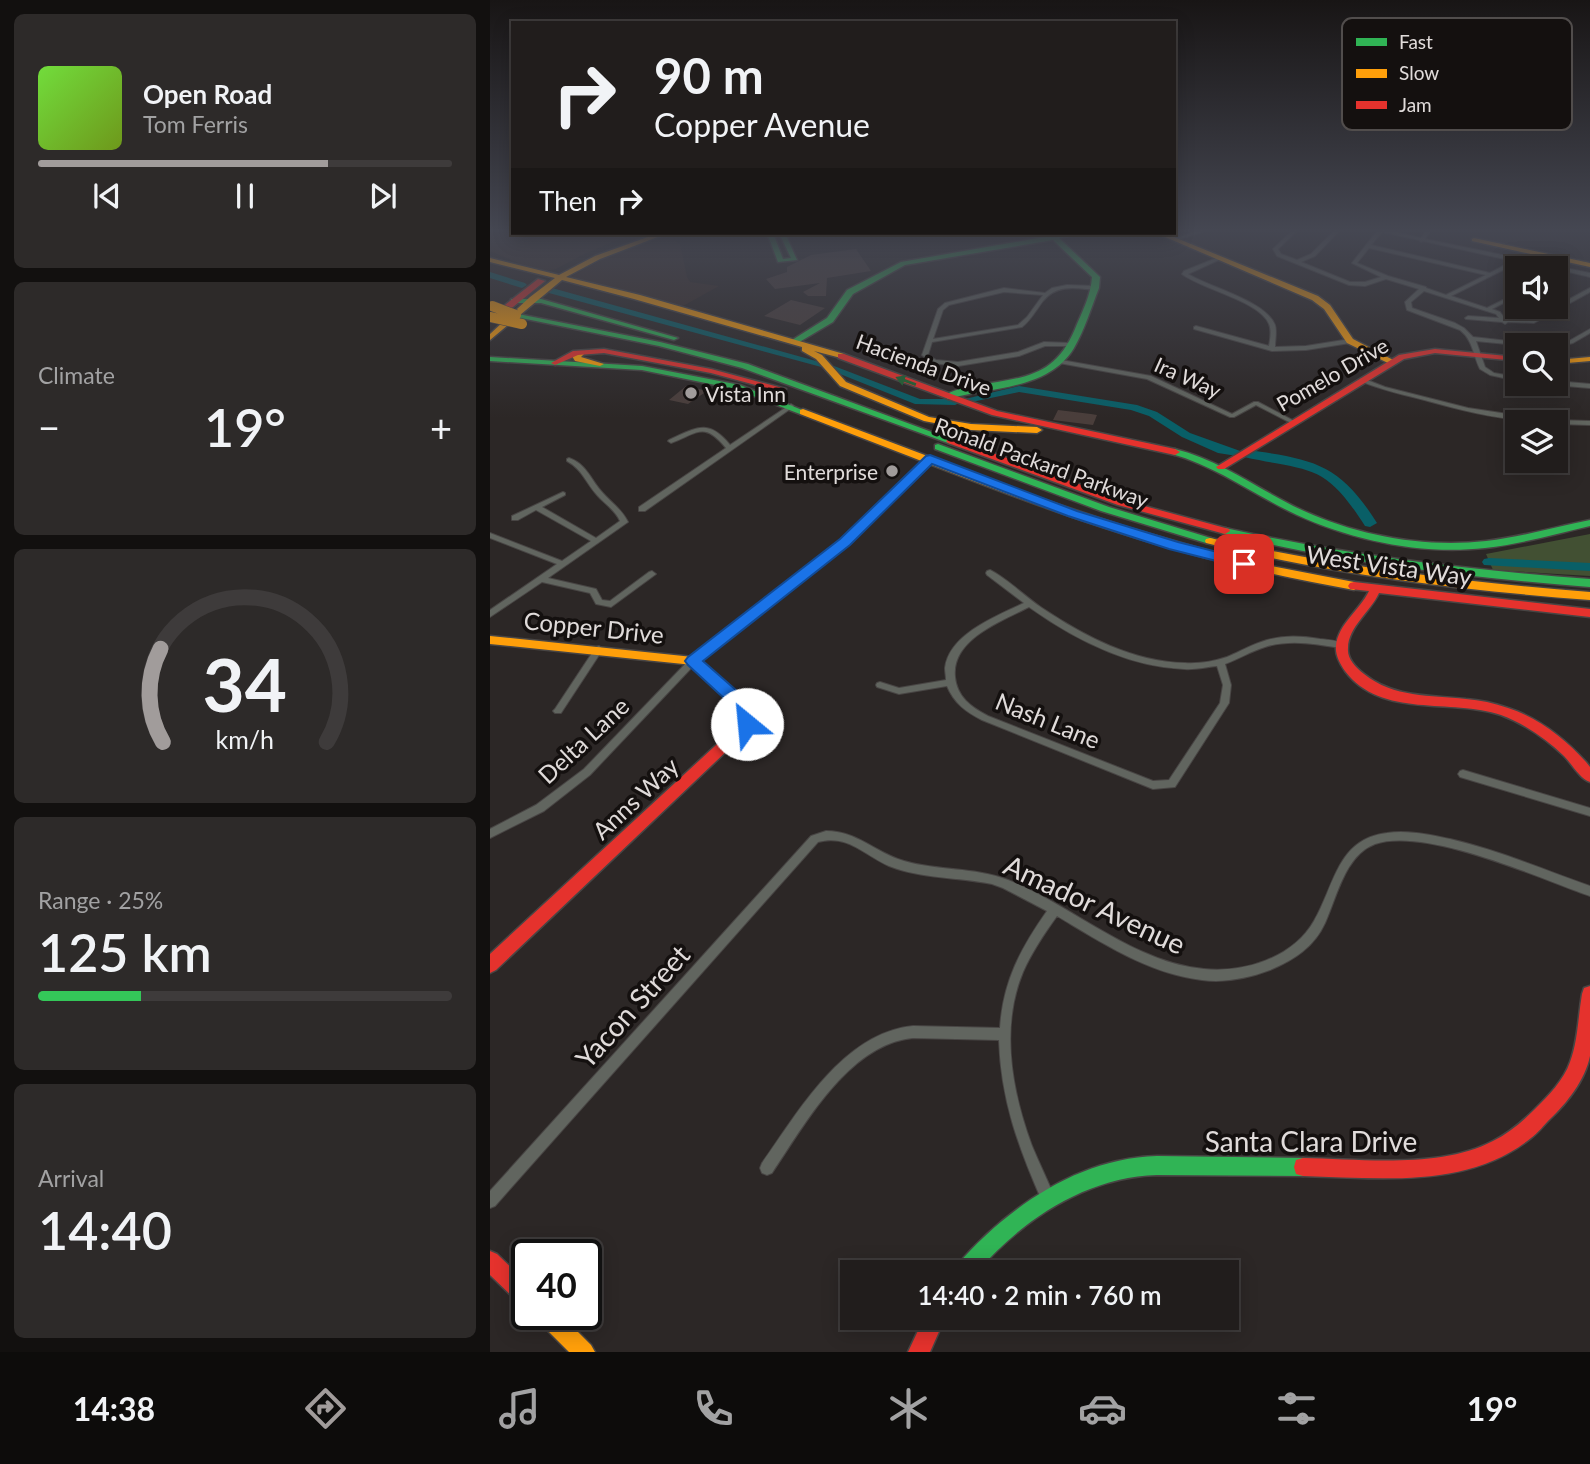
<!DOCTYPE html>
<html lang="en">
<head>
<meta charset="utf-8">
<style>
  body { margin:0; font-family:Lato,sans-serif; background:#2d2a29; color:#f1f3f6; height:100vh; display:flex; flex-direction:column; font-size:26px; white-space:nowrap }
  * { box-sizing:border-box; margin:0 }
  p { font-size:23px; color:#a2a2a3 }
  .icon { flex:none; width:38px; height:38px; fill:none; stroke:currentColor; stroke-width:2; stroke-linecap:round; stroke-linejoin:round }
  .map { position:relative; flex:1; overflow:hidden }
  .drawer { display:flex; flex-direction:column; gap:14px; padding:14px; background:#12100f; width:490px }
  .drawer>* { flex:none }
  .guide { position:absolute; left:21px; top:21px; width:665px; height:214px; border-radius:0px; box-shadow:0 4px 18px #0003,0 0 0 2px #3e3b3b; background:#211d1c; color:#f1f3f6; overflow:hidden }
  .controls { position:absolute; left:1015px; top:256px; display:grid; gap:14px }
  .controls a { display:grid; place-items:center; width:63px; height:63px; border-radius:0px; background:#211d1c; box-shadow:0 4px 18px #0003,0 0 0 2px #3e3b3b; font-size:35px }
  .speed { position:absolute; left:21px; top:1239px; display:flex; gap:14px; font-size:35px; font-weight:700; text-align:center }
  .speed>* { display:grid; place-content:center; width:91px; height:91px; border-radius:50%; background:#211d1c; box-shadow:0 4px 18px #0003,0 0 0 2px #3e3b3b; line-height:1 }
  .speed .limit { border:4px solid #111; border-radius:10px; background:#fff; color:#111 }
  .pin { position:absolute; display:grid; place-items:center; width:60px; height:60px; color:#fff; margin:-30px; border-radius:14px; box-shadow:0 4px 10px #0006 }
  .me { position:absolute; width:77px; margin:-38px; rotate:332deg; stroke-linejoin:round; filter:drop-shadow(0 0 5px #0008) }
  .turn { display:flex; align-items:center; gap:24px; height:147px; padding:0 28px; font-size:32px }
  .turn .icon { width:91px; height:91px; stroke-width:2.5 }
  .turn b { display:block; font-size:49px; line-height:60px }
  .then { display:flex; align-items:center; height:66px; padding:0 28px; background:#0003; gap:14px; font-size:26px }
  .big { font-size:52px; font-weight:600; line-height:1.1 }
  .drawer .widget { flex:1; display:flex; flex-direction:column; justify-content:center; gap:10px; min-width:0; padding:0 24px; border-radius:10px; background:#2d2a29 }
  .drawer .dial { align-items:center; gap:0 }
  .dial svg { height:182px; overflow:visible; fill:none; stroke:#3e3b3b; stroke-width:7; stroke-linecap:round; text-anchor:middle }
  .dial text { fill:#f1f3f6; stroke:none }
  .song { display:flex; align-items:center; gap:21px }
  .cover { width:84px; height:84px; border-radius:10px; background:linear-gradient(135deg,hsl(100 70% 55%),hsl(80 70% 35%)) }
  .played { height:7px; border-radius:4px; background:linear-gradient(90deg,#a19c9b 70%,#3e3b3b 70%) }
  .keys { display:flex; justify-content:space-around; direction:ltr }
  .heat { display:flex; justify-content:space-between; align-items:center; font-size:38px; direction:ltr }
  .charge { height:10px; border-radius:5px; background:linear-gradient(90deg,#34c759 25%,#3e3b3b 0) }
  .trip { position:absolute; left:350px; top:1260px; width:399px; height:70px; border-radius:0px; background:#211d1c; box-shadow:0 4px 18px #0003,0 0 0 2px #3e3b3b; font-weight:600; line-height:70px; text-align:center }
  .tab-bar { display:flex; height:112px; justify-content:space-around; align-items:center; background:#0d0c0b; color:#a2a2a3 }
  .tab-bar .icon { width:49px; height:49px }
  .tab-bar .selected { color:#a19c9b }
  .tab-bar b { font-size:32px; color:#f1f3f6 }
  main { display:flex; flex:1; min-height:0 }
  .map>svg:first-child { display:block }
  .built { fill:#392d29 }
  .green { fill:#425033 }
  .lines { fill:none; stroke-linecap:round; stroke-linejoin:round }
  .river { fill:#095f67; fill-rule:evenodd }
  .building { fill:#4a3e3b }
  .street-casing { stroke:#484544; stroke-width:2 }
  .fast-casing { stroke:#484544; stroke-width:3 }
  .slow-casing { stroke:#484544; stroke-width:3 }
  .jam-casing { stroke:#484544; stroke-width:3 }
  .street { fill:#61655f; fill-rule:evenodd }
  .fast { fill:#30b455; fill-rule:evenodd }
  .slow { fill:#ff9f0a; fill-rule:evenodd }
  .jam { fill:#e5322d; fill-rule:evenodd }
  .slow-bridge-casing { stroke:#484544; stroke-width:11; stroke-linecap:butt }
  .slow-bridge { stroke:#ff9f0a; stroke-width:10 }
  .oneway { fill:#226232 }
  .route { fill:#1a73e8; stroke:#114b97; stroke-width:2 }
  .poi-dot { fill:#a19c9b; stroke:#14100f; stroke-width:2.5 }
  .labels { text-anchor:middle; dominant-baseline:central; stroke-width:7; stroke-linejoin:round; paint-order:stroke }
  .far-street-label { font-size:21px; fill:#e0dbda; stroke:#14100f }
  .far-poi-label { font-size:21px; fill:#e0dbda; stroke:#14100f; text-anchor:start }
  .street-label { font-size:24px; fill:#e0dbda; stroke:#14100f }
  .near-street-label { font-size:28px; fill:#e0dbda; stroke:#14100f }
  .key { fill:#14100f; stroke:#514d4c; stroke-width:2 }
  .key-label { font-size:19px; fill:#e0dbda }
</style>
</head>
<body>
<main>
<section class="drawer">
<div class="widget">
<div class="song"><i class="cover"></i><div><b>Open Road</b><p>Tom Ferris</p></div></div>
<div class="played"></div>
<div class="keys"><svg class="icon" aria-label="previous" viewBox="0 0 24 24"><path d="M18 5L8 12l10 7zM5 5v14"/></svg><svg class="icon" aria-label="pause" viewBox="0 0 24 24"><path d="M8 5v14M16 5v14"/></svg><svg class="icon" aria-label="next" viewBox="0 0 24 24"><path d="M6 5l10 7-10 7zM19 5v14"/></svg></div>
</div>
<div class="widget"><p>Climate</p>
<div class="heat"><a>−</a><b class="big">19°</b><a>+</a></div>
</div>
<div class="widget dial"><svg viewBox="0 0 100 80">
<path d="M14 69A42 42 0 1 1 86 69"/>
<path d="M14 69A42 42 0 0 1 13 28" stroke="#a19c9b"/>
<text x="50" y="56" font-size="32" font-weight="700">34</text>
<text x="50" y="72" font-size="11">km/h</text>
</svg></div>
<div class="widget"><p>Range · 25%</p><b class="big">125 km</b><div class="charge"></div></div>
<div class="widget"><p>Arrival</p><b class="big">14:40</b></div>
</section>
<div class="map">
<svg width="1100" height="1352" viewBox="0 0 1100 1352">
  <rect width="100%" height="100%" fill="#2c2726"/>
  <path class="built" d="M23 228V233H144L92 255 66 269 56 271 35 266 0 251V229Z
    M175 235 190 244 197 277 200 282 229 286 193 306 80 277 119 256Z"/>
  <path class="green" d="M1100 534V576L1003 570 996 554Z"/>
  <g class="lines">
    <path class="river" d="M0 272 35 283 37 285 32 288 0 278Z
      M62 288 344 366 430 399H465L471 402 465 405 425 404 335 368 59 293V289Z
      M529 386 647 405 667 412 700 433 753 452 747 456 728 453 692 437 659 416 641 410 529 392 477 403 471 400Z
      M758 450C824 459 850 464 887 523L880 527 875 526C834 462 822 472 754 457V451Z
      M999 558 1100 563V571L994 565 992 562 994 559Z"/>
  </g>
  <path class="building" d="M366 249 381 271 337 278 336 296H318L313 292 330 283 285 289 276 279 297 272V267L321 255Z
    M301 300 335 308 310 325 274 316Z
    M196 386 217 391 198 404 179 400Z
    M568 410 601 414 607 415 603 425 563 420Z"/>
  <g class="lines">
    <defs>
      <path id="street" d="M716 228H725L687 240 683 239Z
        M805 228H810L788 249 791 254 807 260 821 254 847 228H852L825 256 811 262 860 282H875L891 277 862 263 887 231 877 228H888L931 238 938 228H943L935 239 1100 273V277L1066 269V268H1055L1023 261 1019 267 961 296 997 308 1027 293V296L1002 309 1010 312 1015 319 1041 320 1098 289 1100 288V292L1044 323 1018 322 1015 324 1012 322 976 319 975 318 978 316 1009 318 1006 314 934 291 921 302 922 308 965 323 974 328 983 337 1044 344 1045 345H1027L986 341 995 367 1004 373 1027 377V381L1000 375 990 369C983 355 983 340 970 330L917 310 915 302 929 289 896 279 875 286 859 285 787 256 783 249ZM892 232 929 240 931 242 933 241 1019 260 1015 265 1000 273 881 245ZM879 248 996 275 956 295 936 288V287L898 276 867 263Z
        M729 257 733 258 698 274C719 287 776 301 785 325 787 331 785 340 785 347L816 346 860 339 863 341 860 343 816 350 782 351 704 329V327L706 326 779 346C780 340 782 331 779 324 770 301 713 290 692 274L694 271Z
        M577 285 605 286 608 288 605 290C586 288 567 284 553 301 546 310 541 320 532 327L442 342 438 355 446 360 468 362 528 352 554 342 581 343 583 344V346H555L529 356 468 366 442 363 432 355 448 309 455 303 514 288 555 293 562 288ZM514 292 553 295 537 317 528 325 443 339 453 310 459 305Z
        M1100 329V333L1083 343 1066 347V345H1063L1079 341Z
        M571 360 661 376 742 414 764 402H768L806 422 801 423 766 405 744 417H740L657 379 569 363V361Z
        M872 378 895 387 978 408 1058 420 1061 422C1019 422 978 412 938 401 915 395 892 390 870 381V379Z
        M1066 381 1100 384V388L1063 385 1060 383H1066Z
        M301 404 304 406 303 407 155 511H149V507L236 448C214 421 208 433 181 443L178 441 179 440C206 428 218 418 240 445Z
        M1066 420 1100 421V425L1066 424V422H1063Z
        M79 458C96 464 100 478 111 491 120 502 131 508 138 522L58 578 106 589 112 600 120 601 159 572 162 571 166 574 121 607 106 604 100 593 52 582 0 617V610L67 564 0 538V533L72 561 101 541 46 510 28 520H22V516L73 492 75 493V495L52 507 106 538 130 521C125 510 115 504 107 495 96 483 92 469 77 461V459Z
        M500 570C516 578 536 597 552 608 594 636 643 662 695 663 708 664 725 661 737 657 751 651 763 644 777 640 794 635 812 636 830 639 839 640 849 640 855 645L851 648C826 644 800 639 775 647 761 651 749 659 735 664L741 685 739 703 685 787 663 789 492 720C476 712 464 703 457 686L409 694 387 687 386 685 387 683 390 682 409 688 456 680C456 676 455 672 455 668 459 634 507 616 534 603L497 575 496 573 497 571ZM539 607C584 639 638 667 694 669 705 670 716 667 727 666L733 685 730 703 679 780 663 781 498 716C481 707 467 697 465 677 461 639 512 621 539 607Z
        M109 646 113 649 71 713H65L63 711 65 709 106 647Z
        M203 658 207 661 206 663 100 775 54 811 0 838V829L46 805 94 769 200 659Z
        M973 770 1100 808V816L970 777 968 774 970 771Z
        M336 831C367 831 386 853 414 861 448 871 484 867 518 880 582 905 643 963 714 969 754 973 803 958 824 921 845 885 847 839 897 833 918 830 940 835 960 839 1008 850 1054 870 1100 886V896C1049 878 936 827 885 844 855 855 847 897 835 923 824 947 804 960 780 970 759 978 734 983 712 980 659 974 611 942 567 916 554 934 542 952 533 972 510 1027 522 1092 542 1146 549 1163 557 1179 564 1196L562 1201 557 1203 552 1201C528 1146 511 1100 509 1040L423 1038C359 1044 315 1124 282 1173L277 1175 272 1173 270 1168 272 1163C309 1111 353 1033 423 1026L510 1028C513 981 531 948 557 911L513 888 502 884C468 877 432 879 399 866 374 855 358 834 328 842L5 1206 0 1208V1191L321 836Z"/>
      <path id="fast" d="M277 233H283L293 259 301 258 289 233H295L307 260 288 262Z
        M557 233H563L566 235 593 233 569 238 610 277 609 288C601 308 595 329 584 348 559 390 500 387 458 399L454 396C462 390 474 388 484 386 532 377 564 379 585 329 592 312 601 295 602 277L563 240 415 265 363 294 343 322 306 344 299 342 337 318 357 290 411 262 560 236Z
        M21 299H51L188 338 184 340 51 303H21Z
        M23 313 170 342 258 364 466 441 461 444 458 443 252 368 169 346 26 317 22 315Z
        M0 357 152 366 250 385 317 412 310 414 245 389 152 370 0 361Z
        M448 444 619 507 724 539 725 541 724 543H716L611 511 445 449V445Z
        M685 449C733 461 770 491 814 511 870 536 935 548 996 541 1031 537 1065 527 1100 520V526C1065 534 1031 544 995 548 932 555 864 541 807 515 764 495 728 467 682 454V450Z
        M735 528C856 555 977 570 1100 579V587C976 577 852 563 731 533L730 531Z
        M667 1156 813 1158 820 1160 822 1167 820 1174 813 1176 667 1175C596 1177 532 1220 487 1272H464L467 1265C517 1208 588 1158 667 1156Z"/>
      <path id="slow" d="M169 233H178L110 259 76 277 150 295 354 354 355 356 351 358 324 351 332 355 356 382 439 417 481 424 547 427 552 430 547 433 481 430 434 421 350 386 326 359 312 351V347L144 299 72 280 0 340V334L40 297 65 278 0 262V258L69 275 105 256Z
        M666 233H674L828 296 840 305 863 339 907 362 900 364 857 343 834 309 822 300Z
        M984 238 1100 263V267L982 241V239Z
        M91 351 95 353 91 357 114 364 110 366 85 361 82 356Z
        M1100 357V361L1066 364V360Z
        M313 409 546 497 639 528 750 560 864 582 870 586 864 590C810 580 756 569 702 554 568 518 439 463 310 414V410Z
        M720 538C846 566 972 582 1100 592V600C971 590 842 575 716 543L715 541 716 539Z
        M0 636 203 657 209 661 203 665 0 644Z
        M45 1314H70L101 1345 105 1352H79L48 1321Z"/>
      <path id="jam" d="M48 279 55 281 7 320H1V316Z
        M114 349 221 369 296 389 292 392 221 373 114 353 88 355 65 365 61 363 83 351Z
        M945 349 1027 357V361L945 353 914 359 734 469H728L726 467 909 355Z
        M348 354H354L507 411 685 449 690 452 685 455 502 415 348 358Z
        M461 438 636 501 739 529 740 531 735 534 628 505 458 443 456 441Z
        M440 456 445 459 443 461 359 544 211 661 261 706 263 724 262 727 6 970 0 973V954L251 722V711L199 664 197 661 199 658 351 540 437 457Z
        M864 582 1100 609V617L889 593C881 611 858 627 858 648 857 659 865 667 874 674 904 698 940 695 976 699 990 700 1004 703 1018 708 1049 718 1075 739 1096 762L1100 767V782C1090 779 1082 764 1074 756 1056 739 1035 724 1011 715 962 698 891 719 855 671 850 664 845 655 846 646 848 624 870 610 879 591L860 589 858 586 860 583Z
        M1100 986C1100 1007 1100 1036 1100 1056 1095 1080 1077 1103 1060 1119 1054 1125 1048 1133 1041 1138 978 1189 889 1178 813 1176L806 1174 804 1167 806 1160 813 1158C871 1159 950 1169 1003 1141 1019 1133 1032 1122 1045 1109 1058 1096 1074 1080 1080 1062 1088 1041 1088 1017 1092 994L1094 988Z
        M0 1251 7 1254 37 1283V1307L30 1304 0 1275Z
        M434 1318H455L440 1352H418Z"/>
    </defs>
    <use href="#street" class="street-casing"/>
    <use href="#fast" class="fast-casing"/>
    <use href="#slow" class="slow-casing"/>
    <use href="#jam" class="jam-casing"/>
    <use href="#street" class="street"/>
    <use href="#fast" class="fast"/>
    <use href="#slow" class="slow"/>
    <use href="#jam" class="jam"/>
    <defs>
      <path id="slow-bridge" d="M2 306 26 315
        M0 317 32 324"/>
    </defs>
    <use href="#slow-bridge" class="slow-bridge-casing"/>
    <use href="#slow-bridge" class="slow-bridge"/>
  </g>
  <defs><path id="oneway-solid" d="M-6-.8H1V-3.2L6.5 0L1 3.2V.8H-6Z" transform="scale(1.75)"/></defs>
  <use class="oneway" href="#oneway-solid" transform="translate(416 381) rotate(-160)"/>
  <linearGradient id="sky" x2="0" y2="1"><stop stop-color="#181515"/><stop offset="0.55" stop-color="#454752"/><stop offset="1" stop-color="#454752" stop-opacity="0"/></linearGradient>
  <rect width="1100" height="418" fill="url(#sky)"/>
  <path class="route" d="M440 455 587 511 688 542 759 560 761 564 754 568 679 549 578 516 442 464 360 545 213 661 263 705 268 716 263 728H251L250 713 198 665 195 661 198 657 350 539 436 456Z"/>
  <g class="poi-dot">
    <circle cx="201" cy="393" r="7"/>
    <circle cx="402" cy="471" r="7"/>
  </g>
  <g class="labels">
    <g class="far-street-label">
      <text transform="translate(434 364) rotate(20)">Hacienda Drive</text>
      <text transform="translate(842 374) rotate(-30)">Pomelo Drive</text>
      <text transform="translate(698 377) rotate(24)">Ira Way</text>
      <text transform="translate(552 462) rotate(20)">Ronald Packard Parkway</text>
    </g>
    <g class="far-poi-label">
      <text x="215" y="393">Vista Inn</text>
      <text x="388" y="471" text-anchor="end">Enterprise</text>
    </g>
    <g class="street-label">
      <text transform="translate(899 565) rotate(8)">West Vista Way</text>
      <text transform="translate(104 627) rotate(6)">Copper Drive</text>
      <text transform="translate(558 720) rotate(22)">Nash Lane</text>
      <text transform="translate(93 740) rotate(-43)">Delta Lane</text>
      <text transform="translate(145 798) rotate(-43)">Anns Way</text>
    </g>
    <g class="near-street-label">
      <text transform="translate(605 904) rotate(25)">Amador Avenue</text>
      <text transform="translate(142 1006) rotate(-48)">Yacon Street</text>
      <text x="821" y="1141">Santa Clara Drive</text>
    </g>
  </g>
  <rect x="852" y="18" width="230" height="112" rx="10" class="key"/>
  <rect x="866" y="38" width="31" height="8" fill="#30b455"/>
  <rect x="866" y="69" width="31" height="9" fill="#ff9f0a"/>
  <rect x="866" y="101" width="31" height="8" fill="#e5322d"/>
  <g class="key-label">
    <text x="909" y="49">Fast</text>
    <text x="909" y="80">Slow</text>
    <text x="909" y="112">Jam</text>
  </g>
</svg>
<div class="controls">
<a><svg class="icon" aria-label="sound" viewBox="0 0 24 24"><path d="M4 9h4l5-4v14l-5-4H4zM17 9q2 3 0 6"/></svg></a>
<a><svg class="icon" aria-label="search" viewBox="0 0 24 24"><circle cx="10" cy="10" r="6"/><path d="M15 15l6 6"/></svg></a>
<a><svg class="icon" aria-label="layers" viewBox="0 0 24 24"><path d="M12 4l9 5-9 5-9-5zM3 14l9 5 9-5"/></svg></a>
</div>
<div class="speed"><div class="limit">40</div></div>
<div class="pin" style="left:754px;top:564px;background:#d93025"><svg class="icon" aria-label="arrive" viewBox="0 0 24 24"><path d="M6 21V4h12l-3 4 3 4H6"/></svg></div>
<svg class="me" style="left:257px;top:724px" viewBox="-20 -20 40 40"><circle r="19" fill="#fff"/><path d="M0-13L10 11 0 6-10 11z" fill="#1a73e8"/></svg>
<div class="trip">14:40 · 2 min · 760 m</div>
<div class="guide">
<div class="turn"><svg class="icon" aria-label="right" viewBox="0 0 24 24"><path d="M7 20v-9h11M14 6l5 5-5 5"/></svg><div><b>90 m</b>Copper Avenue</div></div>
<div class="then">Then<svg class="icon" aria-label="right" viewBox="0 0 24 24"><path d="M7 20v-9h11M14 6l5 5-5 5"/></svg></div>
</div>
</div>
</main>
<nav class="tab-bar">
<b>14:38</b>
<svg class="icon selected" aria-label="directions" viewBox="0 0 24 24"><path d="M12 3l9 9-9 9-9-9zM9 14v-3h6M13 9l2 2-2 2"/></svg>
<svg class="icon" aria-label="music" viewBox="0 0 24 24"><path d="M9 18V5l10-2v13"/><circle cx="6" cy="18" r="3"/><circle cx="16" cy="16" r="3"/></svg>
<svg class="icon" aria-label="phone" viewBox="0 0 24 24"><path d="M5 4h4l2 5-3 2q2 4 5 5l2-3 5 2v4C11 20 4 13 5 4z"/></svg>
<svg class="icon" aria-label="climate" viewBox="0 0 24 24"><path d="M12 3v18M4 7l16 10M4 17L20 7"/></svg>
<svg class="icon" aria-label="car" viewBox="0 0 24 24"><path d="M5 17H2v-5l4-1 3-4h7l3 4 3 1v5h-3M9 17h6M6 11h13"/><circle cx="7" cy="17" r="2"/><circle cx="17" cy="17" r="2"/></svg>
<svg class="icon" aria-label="filters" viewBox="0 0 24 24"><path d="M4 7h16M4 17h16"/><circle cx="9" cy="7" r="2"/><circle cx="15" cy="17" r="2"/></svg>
<b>19°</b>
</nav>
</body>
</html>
